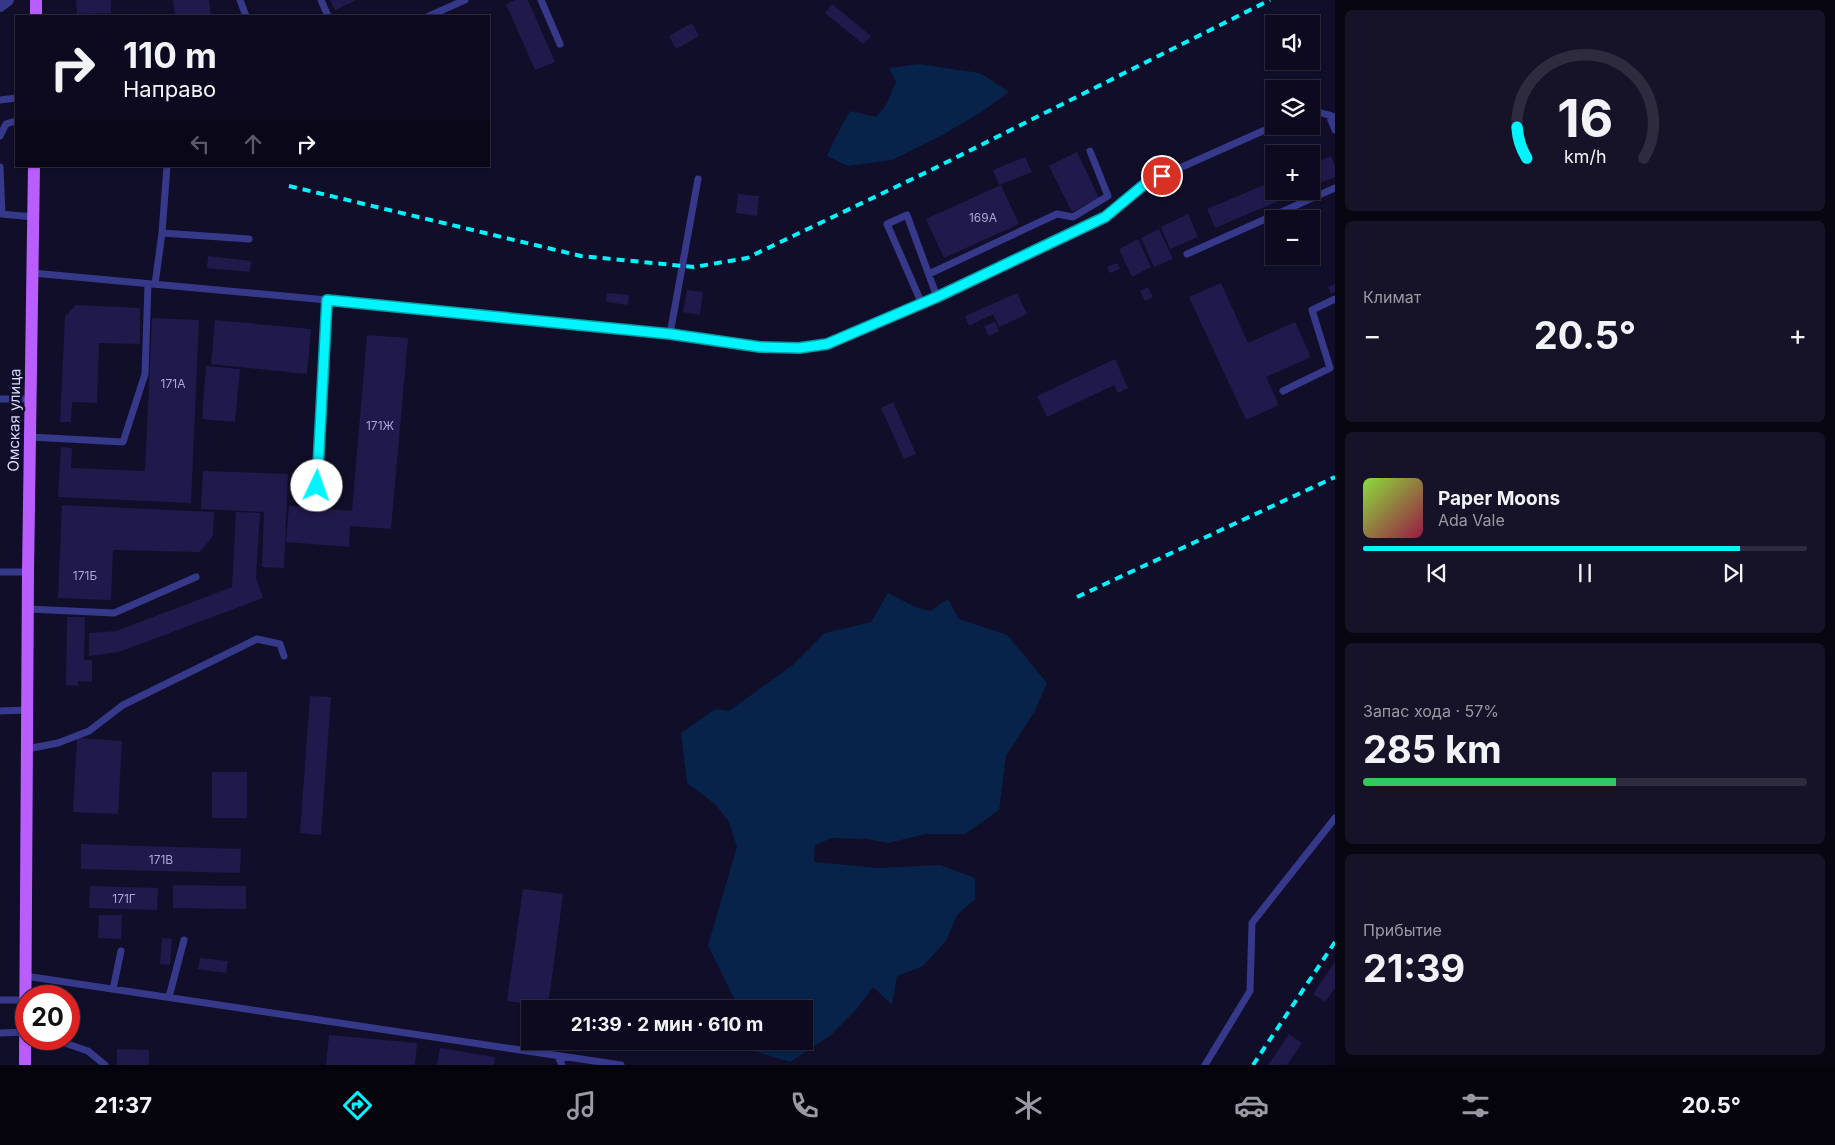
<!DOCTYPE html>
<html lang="ru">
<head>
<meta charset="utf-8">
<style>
  body { margin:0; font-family:Inter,sans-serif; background:#161328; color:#f1f3f6; height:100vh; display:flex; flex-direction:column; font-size:19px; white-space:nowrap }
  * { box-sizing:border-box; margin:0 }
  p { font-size:16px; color:#9a9aa4 }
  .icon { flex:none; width:28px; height:28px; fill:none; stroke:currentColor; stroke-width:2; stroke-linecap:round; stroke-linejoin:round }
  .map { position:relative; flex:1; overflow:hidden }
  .sheet { display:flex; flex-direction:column; gap:10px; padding:10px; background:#070611; width:500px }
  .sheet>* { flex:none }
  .hud { position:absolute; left:15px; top:15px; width:475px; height:152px; border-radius:0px; box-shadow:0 1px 4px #0004,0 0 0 1px #2d2b3d; background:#0d0a1f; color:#f1f3f6; overflow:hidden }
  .buttons { position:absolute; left:1265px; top:15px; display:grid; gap:10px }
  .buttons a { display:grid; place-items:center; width:55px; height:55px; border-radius:0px; background:#0d0a1f; box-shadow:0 1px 4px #0004,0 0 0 1px #2d2b3d; font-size:25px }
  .speed { position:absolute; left:15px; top:985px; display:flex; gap:10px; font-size:25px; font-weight:700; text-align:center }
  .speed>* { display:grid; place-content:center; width:65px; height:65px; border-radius:50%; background:#0d0a1f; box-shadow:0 1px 4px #0004,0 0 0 1px #2d2b3d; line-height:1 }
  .speed .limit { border:8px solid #d22; background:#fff; color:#111 }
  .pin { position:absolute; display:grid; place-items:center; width:42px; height:42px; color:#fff; margin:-21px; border:2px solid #fff; border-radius:50%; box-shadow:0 1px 5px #0007 }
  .me { position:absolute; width:55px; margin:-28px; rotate:3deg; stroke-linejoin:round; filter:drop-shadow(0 0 4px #0008) }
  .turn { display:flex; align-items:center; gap:18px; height:105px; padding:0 25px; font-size:22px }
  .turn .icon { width:65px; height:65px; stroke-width:2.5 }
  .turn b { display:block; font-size:35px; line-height:42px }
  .lanes { display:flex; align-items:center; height:48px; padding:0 25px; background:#0003; justify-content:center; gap:25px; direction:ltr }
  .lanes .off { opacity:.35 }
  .big { font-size:38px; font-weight:700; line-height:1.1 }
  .sheet .card { flex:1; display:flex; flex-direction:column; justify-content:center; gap:8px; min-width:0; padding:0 18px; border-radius:8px; background:#161328 }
  .sheet .dial { align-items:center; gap:0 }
  .dial svg { height:130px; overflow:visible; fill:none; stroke:#2d2b3d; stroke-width:7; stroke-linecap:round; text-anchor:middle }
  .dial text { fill:#f1f3f6; stroke:none }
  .song { display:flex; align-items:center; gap:15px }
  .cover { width:60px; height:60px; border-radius:8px; background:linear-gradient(135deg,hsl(90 70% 55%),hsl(340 70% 35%)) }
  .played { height:5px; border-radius:2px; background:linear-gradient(90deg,#02f5ff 85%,#2d2b3d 85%) }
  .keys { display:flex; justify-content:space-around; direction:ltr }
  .heat { display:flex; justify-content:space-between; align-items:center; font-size:28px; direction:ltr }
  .charge { height:8px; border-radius:4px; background:linear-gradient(90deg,#34c759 57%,#2d2b3d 0) }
  .trip { position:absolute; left:521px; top:1000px; width:292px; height:50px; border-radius:0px; background:#0d0a1f; box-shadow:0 1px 4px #0004,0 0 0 1px #2d2b3d; font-weight:700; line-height:50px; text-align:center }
  .menu { display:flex; height:80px; justify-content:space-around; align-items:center; background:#05040c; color:#9a9aa4 }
  .menu .icon { width:35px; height:35px }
  .menu .active { color:#02f5ff }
  .menu b { font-size:22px; color:#f1f3f6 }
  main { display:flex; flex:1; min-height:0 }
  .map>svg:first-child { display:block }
  .water { fill:#072349 }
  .building { fill:#20194b }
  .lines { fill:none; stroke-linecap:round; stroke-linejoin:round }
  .service { stroke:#36388a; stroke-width:7 }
  .tertiary { stroke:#36388a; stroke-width:12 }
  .primary { stroke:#b95dff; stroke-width:12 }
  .rail { stroke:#02f5ff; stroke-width:4; stroke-dasharray:8 6; stroke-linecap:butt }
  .route-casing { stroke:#019fa6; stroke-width:12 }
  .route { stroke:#02f5ff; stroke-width:9 }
  .labels { text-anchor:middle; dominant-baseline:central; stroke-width:5; stroke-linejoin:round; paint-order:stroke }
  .number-label { font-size:12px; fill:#aaa7d2 }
  .street-label { font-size:15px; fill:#d8d6ff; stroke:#110e29 }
</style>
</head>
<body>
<main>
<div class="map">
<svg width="1335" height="1065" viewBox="0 0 1335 1065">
  <rect width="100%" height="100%" fill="#110e29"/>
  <path class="water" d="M918 64 980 73 1009 92 983 111 939 137 892 160 848 166 827 156 834 140 850 111 876 117 886 105 896 82 889 68Z
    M888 593 915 607 930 611 948 599 959 619 1007 635 1047 683 1035 711 1006 756 999 810 965 834H926L888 843 867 839 832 838 815 845 814 862 878 868 940 865 975 878V899L957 915 946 941 923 966 897 976 892 1005 873 987 856 1010 831 1035 790 1062 748 1049 746 1041H805V1009H739L708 945 737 847 729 822 715 804 687 783 681 733 715 709 729 711 794 664 825 633 871 622Z"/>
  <path class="building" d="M76 0H111V13L77 14Z
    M173 0H209L211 16H175Z
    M330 0H356L335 10Z
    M515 0H528L555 62 535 70 506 4Z
    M832 4 871 36 863 44 825 13Z
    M692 23 699 36 676 49 669 36Z
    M1077 152 1099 198 1072 212 1049 166Z
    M1331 156 1335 166V177L1311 187V165Z
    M1025 157 1032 172 999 185 993 170Z
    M1274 181V191H1302L1215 228 1207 209Z
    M1001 185 1019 224 944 258 926 219Z
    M738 194 759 196 757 216 736 213Z
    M1188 214 1198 237 1170 249 1161 227Z
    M1159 229 1173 259 1154 267 1141 238Z
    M1138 239 1151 267 1132 277 1119 249Z
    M208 256 251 261 250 272 207 268Z
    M1117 263 1120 269 1110 273 1107 267Z
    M1221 283 1248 343 1295 322 1311 357 1266 377 1279 405 1246 420 1189 297Z
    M1335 284V292L1331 294 1328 287Z
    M1148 287 1153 297 1145 301 1140 291Z
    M687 290 703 292 700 315 683 312Z
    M607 293 629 295 628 305 606 302Z
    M1017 293 1027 314 999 327 993 314 969 326 965 316Z
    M76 305 140 308V344L99 343 97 403 72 402 71 422H60L65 316Z
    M152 318 199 320 191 503 58 497 61 447 72 448 71 468 145 471Z
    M215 320 311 329 307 374 211 364Z
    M995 322 999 331 989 336 984 326Z
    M367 335 408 338 391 529 350 526 349 547 286 542 289 506 352 511Z
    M1115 359 1128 388 1118 393 1114 385 1047 417 1037 396Z
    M206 366 240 369 235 422 202 419Z
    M893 402 916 454 904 459 881 408Z
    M203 471 288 474 284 568 262 567 264 512 201 509Z
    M62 505 214 512 213 536 200 552 113 550 111 600 58 598Z
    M236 512 260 513 256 578 263 598 119 652 89 656V633L116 631 232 587Z
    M67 617H85L84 660H92V682L78 681V686L66 685Z
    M310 696 331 697 321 835 300 833Z
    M77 738 122 741 118 814 73 812Z
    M212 772H247V818H212Z
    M81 844 241 849 240 873 81 869Z
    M173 885 246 886V909L173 908Z
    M90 886 158 888 157 910 89 908Z
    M523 889 563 894 548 1007 507 1001Z
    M99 915H122L121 939 98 938Z
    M162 938 172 939 170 965 160 964Z
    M200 958 228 961 226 973 198 969Z
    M1335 962V988L1325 1002 1313 994Z
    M1289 1034 1302 1043 1287 1065H1268Z
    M329 1035 417 1043 415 1065H326Z
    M440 1048 495 1057 494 1065H437Z
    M117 1049 149 1050V1065H117Z"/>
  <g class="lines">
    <path class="service" d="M240 0 246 16
      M321 0 328 16
      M541 0 560 44
      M429 16 465 0
      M0 100 16 98
      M1311 110 1335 117
      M1329 115 1335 130
      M0 136 6 124 16 121
      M0 167 2 214 33 217
      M162 233 167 166
      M1187 254 1335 188
      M32 273 327 300 670 334 761 347 799 348 827 344 937 297 1105 217 1146 183 1274 126
      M929 274 1057 214 1073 217 1108 196 1090 151
      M155 284 162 233 249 239
      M922 304 887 224 907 215 937 297
      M670 334 698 179
      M1283 391 1330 368 1312 310 1335 299
      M0 399H31
      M30 437 123 442 145 374 148 284
      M317 486 327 300
      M0 572H28
      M28 609 114 613 196 577
      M0 711 27 710
      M27 749 58 743 89 731 123 705 257 639 280 644 284 656
      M25 976 621 1065
      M113 989 121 951
      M169 997 184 940
      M0 1000H25
      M0 1033 26 1032
      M53 1039 88 1051 105 1065
      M558 1056 562 1065
      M1205 1065 1250 991 1252 923 1335 818"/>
    <path class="tertiary" d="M0 6 8 0"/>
    <path class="primary" d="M36 16V0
      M25 1065 28 572 34 166"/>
    <path class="rail" d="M289 186 581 256 694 267 747 258 929 171 1270 0
      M1077 597 1335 477
      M1253 1065 1335 942"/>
  </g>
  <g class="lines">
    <defs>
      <path id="route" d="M317 486 327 300 670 334 760 347 799 348 827 344 937 297 1105 217 1146 183 1162 176"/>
    </defs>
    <use href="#route" class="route-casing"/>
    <use href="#route" class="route"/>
  </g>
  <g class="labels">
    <g class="number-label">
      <text x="983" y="217">169А</text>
      <text x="173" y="383">171А</text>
      <text x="380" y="425">171Ж</text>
      <text x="85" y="575">171Б</text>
      <text x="161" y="859">171В</text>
      <text x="124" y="898">171Г</text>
    </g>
    <g class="street-label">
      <text transform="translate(14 420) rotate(-89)">Омская улица</text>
    </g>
  </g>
</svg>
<div class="buttons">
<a><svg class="icon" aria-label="sound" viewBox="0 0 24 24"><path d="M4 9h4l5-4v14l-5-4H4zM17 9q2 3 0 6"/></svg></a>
<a><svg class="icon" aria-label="layers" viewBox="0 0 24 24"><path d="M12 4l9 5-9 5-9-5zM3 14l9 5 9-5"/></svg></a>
<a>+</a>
<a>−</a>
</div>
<div class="speed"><div class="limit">20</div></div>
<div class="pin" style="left:1162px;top:176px;background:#d93025"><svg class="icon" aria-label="arrive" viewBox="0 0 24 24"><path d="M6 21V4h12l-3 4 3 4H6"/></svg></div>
<svg class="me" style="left:317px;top:486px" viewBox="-20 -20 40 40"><circle r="19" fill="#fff"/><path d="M0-13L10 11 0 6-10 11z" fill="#02f5ff"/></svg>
<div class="trip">21:39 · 2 мин · 610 m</div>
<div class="hud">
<div class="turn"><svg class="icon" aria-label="right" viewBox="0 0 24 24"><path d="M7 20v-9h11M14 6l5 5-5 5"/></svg><div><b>110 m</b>Направо</div></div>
<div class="lanes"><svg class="icon off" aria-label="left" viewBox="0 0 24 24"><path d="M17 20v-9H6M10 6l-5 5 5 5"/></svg><svg class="icon off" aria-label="ahead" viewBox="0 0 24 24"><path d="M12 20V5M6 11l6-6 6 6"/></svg><svg class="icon" aria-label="right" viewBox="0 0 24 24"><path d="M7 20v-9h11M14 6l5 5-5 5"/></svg></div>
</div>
</div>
<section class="sheet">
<div class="card dial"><svg viewBox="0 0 100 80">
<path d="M14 69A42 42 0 1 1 86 69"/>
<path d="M14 69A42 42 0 0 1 8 50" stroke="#02f5ff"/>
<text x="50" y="56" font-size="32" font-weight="700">16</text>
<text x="50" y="72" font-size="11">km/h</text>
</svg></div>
<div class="card"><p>Климат</p>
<div class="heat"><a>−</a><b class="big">20.5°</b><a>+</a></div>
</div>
<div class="card">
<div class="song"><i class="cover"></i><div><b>Paper Moons</b><p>Ada Vale</p></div></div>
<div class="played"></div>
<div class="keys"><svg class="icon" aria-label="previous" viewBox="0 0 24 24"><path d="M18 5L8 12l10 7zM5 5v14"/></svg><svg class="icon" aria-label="pause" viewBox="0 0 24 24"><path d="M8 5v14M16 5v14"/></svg><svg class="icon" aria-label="next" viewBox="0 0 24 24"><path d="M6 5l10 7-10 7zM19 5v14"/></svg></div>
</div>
<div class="card"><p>Запас хода · 57%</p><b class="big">285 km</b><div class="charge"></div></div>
<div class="card"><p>Прибытие</p><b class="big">21:39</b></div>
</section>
</main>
<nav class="menu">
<b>21:37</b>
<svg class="icon active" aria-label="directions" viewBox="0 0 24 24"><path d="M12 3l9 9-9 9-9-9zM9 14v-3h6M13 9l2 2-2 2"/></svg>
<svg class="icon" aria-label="music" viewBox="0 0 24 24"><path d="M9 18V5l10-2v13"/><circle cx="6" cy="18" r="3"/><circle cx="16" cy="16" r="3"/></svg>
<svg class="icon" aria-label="phone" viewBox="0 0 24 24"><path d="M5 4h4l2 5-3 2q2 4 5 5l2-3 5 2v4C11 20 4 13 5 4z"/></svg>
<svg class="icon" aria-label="climate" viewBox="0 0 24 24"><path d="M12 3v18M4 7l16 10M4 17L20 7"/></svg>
<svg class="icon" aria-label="car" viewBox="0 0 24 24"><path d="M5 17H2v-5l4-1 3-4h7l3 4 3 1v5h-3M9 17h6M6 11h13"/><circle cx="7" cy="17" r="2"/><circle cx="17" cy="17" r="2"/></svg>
<svg class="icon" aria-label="filters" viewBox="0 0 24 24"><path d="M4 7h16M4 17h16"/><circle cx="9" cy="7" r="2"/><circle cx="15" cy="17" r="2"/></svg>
<b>20.5°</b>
</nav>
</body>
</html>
